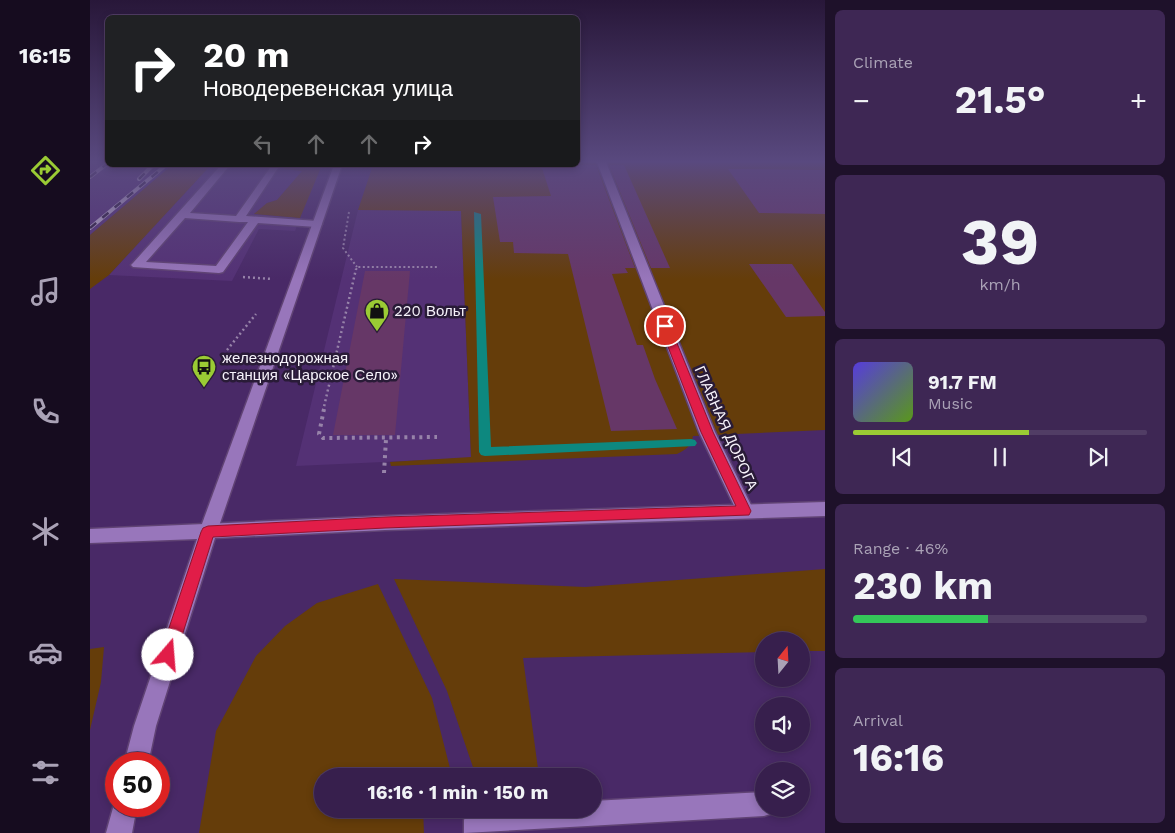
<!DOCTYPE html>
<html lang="en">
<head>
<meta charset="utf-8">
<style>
  body { margin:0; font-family:"Work Sans",sans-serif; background:#3e2754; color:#f1f3f6; height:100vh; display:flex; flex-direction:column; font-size:19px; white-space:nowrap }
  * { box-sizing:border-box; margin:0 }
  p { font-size:16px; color:#aaa2b6 }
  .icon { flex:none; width:28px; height:28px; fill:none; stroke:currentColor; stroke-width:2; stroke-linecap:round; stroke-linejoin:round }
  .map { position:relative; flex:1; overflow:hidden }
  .sheet { display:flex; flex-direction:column; gap:10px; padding:10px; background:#1e112a; width:350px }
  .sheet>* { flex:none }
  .banner { position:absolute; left:15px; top:15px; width:475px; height:152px; border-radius:8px; box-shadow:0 2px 8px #0003,0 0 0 1px #513d65; background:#202124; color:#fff; overflow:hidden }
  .needle { width:32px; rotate:18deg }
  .buttons { position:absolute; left:665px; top:632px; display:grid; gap:10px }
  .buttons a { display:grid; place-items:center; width:55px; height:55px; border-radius:50%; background:#371f4d; box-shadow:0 2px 8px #0003,0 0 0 1px #513d65; font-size:25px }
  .speed { position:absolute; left:15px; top:752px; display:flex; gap:10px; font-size:25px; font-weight:700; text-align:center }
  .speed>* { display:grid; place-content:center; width:65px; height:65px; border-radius:50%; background:#371f4d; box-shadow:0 2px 8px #0003,0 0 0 1px #513d65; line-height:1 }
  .speed .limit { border:8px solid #d22; background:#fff; color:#111 }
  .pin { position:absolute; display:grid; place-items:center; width:42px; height:42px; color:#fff; margin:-21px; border:2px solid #fff; border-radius:50%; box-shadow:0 1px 5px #0007 }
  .me { position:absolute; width:55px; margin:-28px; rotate:18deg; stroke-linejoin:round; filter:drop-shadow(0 0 4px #0008) }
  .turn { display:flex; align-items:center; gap:18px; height:105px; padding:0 15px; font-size:22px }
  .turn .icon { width:65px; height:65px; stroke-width:2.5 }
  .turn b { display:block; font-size:35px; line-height:42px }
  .lanes { display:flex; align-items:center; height:48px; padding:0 15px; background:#0003; justify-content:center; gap:25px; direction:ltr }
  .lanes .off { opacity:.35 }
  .big { font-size:38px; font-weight:700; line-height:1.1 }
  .sheet .tile { flex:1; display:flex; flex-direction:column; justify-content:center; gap:8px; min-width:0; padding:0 18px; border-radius:8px; background:#3e2754 }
  .sheet .dial { align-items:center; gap:0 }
  .dial b { font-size:65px; line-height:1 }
  .song { display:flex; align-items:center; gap:15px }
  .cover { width:60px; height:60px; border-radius:8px; background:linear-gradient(135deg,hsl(250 70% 55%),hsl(90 70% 35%)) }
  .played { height:5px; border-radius:2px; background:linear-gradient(90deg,#9acb34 60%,#513d65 60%) }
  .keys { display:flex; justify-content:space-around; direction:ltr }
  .heat { display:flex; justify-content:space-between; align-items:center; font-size:28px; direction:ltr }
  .charge { height:8px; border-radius:4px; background:linear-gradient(90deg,#34c759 46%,#513d65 0) }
  .trip { position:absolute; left:224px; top:768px; width:288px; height:50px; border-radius:25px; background:#371f4d; box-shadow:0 2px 8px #0003,0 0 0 1px #513d65; font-weight:700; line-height:50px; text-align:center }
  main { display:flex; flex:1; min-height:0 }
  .tab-bar { display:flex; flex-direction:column; width:90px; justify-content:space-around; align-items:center; background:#160c1f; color:#aaa2b6 }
  .tab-bar .icon { width:35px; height:35px }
  .tab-bar .on { color:#9acb34 }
  .tab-bar b { font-size:22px; color:#f1f3f6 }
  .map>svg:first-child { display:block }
  .built { fill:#543175 }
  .green { fill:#653d0a }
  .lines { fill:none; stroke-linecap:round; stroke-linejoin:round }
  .stream { fill:#0d887f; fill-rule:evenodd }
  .building { fill:#663767 }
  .service-casing { stroke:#604374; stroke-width:3 }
  .minor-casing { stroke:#604374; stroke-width:3 }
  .secondary-casing { stroke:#604374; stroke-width:3 }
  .path-far2 { stroke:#9783a9; stroke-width:2; stroke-dasharray:2 2.5; stroke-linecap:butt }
  .path-far1 { stroke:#9783a9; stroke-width:2.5; stroke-dasharray:2 3; stroke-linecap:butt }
  .path { stroke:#9783a9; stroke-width:4; stroke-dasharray:3 4.5; stroke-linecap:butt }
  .service { fill:#9876bb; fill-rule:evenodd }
  .minor { fill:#9876bb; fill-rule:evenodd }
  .secondary { fill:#9876bb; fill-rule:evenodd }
  .rail-casing { stroke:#c4b8d0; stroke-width:4 }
  .rail { stroke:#291b37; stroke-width:2.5; stroke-dasharray:8; stroke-linecap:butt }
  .route { fill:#e11d48; stroke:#92132f }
  .labels { text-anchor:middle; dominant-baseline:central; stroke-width:5; stroke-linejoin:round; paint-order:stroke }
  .poi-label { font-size:15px; fill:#f6f2fa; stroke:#291b37; text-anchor:start }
  .street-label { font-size:15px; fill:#f6f2fa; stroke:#291b37 }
</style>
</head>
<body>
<main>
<nav class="tab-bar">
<b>16:15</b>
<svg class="icon on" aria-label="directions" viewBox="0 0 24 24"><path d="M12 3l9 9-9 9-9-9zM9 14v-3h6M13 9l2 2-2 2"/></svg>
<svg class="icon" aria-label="music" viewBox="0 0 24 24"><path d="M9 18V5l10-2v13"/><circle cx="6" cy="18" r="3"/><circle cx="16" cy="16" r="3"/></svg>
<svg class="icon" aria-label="phone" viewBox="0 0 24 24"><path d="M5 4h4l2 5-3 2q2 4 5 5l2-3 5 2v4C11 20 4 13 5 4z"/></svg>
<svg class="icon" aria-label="climate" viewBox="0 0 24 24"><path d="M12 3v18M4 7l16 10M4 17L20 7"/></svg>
<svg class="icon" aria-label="car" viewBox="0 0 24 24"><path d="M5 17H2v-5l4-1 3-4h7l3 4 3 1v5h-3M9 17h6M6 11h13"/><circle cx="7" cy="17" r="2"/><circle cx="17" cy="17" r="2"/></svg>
<svg class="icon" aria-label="filters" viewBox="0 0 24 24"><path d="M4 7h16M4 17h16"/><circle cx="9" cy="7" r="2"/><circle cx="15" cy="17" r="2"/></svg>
</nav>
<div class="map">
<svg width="735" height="833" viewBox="0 0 735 833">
  <rect width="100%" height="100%" fill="#492967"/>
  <path class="built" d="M0 162H17L18 165H82L0 235Z
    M121 165H196L194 169 213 170 187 200 177 203 164 214 210 218 205 231 169 229 142 281 19 275Z
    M268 210H371L381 458 206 466Z"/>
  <path class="green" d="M488 162H735V430L603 436C601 446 597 449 587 454L301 466 300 462 381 457 371 211 268 210 283 165H488Z
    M82 165H121L19 275 0 289V235Z
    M196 165H232L210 218 164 214 177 203 187 200 212 171 194 169Z
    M735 569V651H711V641H674V652L433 658 449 776H386L357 691 304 579 495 587Z
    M288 584 342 698 362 776H232V809H333L334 833H109L126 731 166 656 195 626 227 603Z
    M14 647 11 682 0 730V649Z"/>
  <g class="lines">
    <path class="stream" d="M384 212 391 214 401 447 601 439 605 440 607 443 605 446 395 456 391 455 389 452Z"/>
  </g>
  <path class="building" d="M451 165H506L545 268H535L538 273 522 274 547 345H553L565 379 587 429 521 431 478 254 424 253 423 242H410L403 197 461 196Z
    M519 165H534L580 268H561Z
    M638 169 735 170V214L669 213Z
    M659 264H702L735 312V316L696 317Z
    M275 271H320L305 435H243Z"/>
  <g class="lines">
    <defs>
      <path id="service" d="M507 162H516L625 432 664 511 661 516 655 518 649 516 609 432Z
        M131 165H140L100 213 146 216 182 165H190L156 216 227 221 232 224 227 227 168 223 133 272 129 273 43 267 41 265 43 263ZM95 218 149 222H158L126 266 56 262Z
        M674 792V809H684L683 813 674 816 374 833V820L378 811 384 809H502V801Z"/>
      <path id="minor" d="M244 165H252L127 532 124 537 118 539 112 537 109 532Z"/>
      <path id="secondary" d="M735 502V516L295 530 125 538 66 726 58 764H34L44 726 107 539 0 543V529L295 516Z
        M26 797V806H47L42 833H16Z"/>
    </defs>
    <use href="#service" class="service-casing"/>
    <use href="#minor" class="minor-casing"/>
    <use href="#secondary" class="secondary-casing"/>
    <path class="path-far2" d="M259 212 253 248 267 267
      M266 270 267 267H349"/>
    <path class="path-far1" d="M153 277 182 279
      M137 350 166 314
      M233 411 266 269"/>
    <path class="path" d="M234 409 229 434 233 438 347 437
      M294 473 296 439"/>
    <use href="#service" class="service"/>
    <use href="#minor" class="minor"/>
    <use href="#secondary" class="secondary"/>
    <defs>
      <path id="rail" d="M0 177 18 163
        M49 179 63 165
        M0 228 76 165"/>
    </defs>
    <use href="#rail" class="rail-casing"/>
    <use href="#rail" class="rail"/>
  </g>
  <linearGradient id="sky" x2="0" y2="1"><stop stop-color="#281739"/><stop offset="0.58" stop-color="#59497f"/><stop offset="1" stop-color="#59497f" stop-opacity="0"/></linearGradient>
  <rect width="735" height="279" fill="url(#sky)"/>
  <path class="route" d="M571 323H578L580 326 623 432 661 511 659 515 295 528 123 537 86 655 83 661 78 663 72 661 70 655 111 532 113 528 118 526 295 517 646 506 611 432 570 326Z"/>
  <defs>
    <symbol id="shop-pin" viewBox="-11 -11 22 30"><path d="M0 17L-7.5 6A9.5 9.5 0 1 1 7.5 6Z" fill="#9acb34" stroke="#291b37"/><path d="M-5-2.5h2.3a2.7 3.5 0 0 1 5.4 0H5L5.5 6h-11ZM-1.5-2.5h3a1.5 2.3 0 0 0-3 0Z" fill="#111"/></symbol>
    <symbol id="bus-pin" viewBox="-11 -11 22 30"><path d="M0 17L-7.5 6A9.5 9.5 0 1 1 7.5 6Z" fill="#9acb34" stroke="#291b37"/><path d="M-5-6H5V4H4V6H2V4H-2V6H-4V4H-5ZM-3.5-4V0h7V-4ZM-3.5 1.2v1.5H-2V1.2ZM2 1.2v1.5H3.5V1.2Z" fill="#111"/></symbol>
  </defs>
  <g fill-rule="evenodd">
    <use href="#shop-pin" x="273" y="297" width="28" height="38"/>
    <use href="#bus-pin" x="100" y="353" width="28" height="38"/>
  </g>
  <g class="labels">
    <g class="poi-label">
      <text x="304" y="311">220 Вольт</text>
      <text x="132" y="358">железнодорожная<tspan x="132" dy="17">станция «Царское Село»</tspan></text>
    </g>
    <g class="street-label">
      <text transform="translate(636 428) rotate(66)">ГЛАВНАЯ ДОРОГА</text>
    </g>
  </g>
</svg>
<div class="buttons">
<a><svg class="needle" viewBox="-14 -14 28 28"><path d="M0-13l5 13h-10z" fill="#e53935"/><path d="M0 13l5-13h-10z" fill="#aaa2b6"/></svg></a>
<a><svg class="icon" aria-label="sound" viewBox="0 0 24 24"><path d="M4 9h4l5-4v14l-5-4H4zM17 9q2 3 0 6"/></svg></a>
<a><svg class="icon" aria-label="layers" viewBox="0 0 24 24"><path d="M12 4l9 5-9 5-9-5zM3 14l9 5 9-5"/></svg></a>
</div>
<div class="speed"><div class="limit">50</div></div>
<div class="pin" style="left:575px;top:326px;background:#d93025"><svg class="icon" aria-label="arrive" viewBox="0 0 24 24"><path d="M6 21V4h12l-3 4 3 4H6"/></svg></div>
<svg class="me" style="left:78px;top:655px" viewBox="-20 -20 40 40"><circle r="19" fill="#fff"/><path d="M0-13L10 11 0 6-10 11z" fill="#e11d48"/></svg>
<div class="trip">16:16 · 1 min · 150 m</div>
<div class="banner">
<div class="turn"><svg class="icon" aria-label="right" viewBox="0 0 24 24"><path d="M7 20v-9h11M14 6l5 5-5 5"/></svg><div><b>20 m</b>Новодеревенская улица</div></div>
<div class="lanes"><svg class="icon off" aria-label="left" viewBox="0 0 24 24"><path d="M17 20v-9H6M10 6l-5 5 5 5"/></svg><svg class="icon off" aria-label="ahead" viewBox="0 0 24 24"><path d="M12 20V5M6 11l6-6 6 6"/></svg><svg class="icon off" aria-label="ahead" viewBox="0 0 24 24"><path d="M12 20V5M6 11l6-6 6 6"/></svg><svg class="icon" aria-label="right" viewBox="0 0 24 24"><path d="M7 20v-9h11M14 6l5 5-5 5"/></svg></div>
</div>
</div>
<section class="sheet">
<div class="tile"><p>Climate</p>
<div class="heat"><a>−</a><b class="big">21.5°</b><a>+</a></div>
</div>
<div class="tile dial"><b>39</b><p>km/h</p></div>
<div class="tile">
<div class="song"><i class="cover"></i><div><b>91.7 FM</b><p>Music</p></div></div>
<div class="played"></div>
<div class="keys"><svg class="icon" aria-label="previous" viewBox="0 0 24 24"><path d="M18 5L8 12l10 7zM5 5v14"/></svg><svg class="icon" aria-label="pause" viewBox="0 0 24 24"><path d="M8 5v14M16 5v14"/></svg><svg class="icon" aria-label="next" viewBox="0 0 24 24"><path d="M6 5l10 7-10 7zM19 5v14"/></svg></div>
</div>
<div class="tile"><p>Range · 46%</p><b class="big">230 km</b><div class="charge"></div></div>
<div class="tile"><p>Arrival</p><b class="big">16:16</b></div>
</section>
</main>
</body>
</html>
